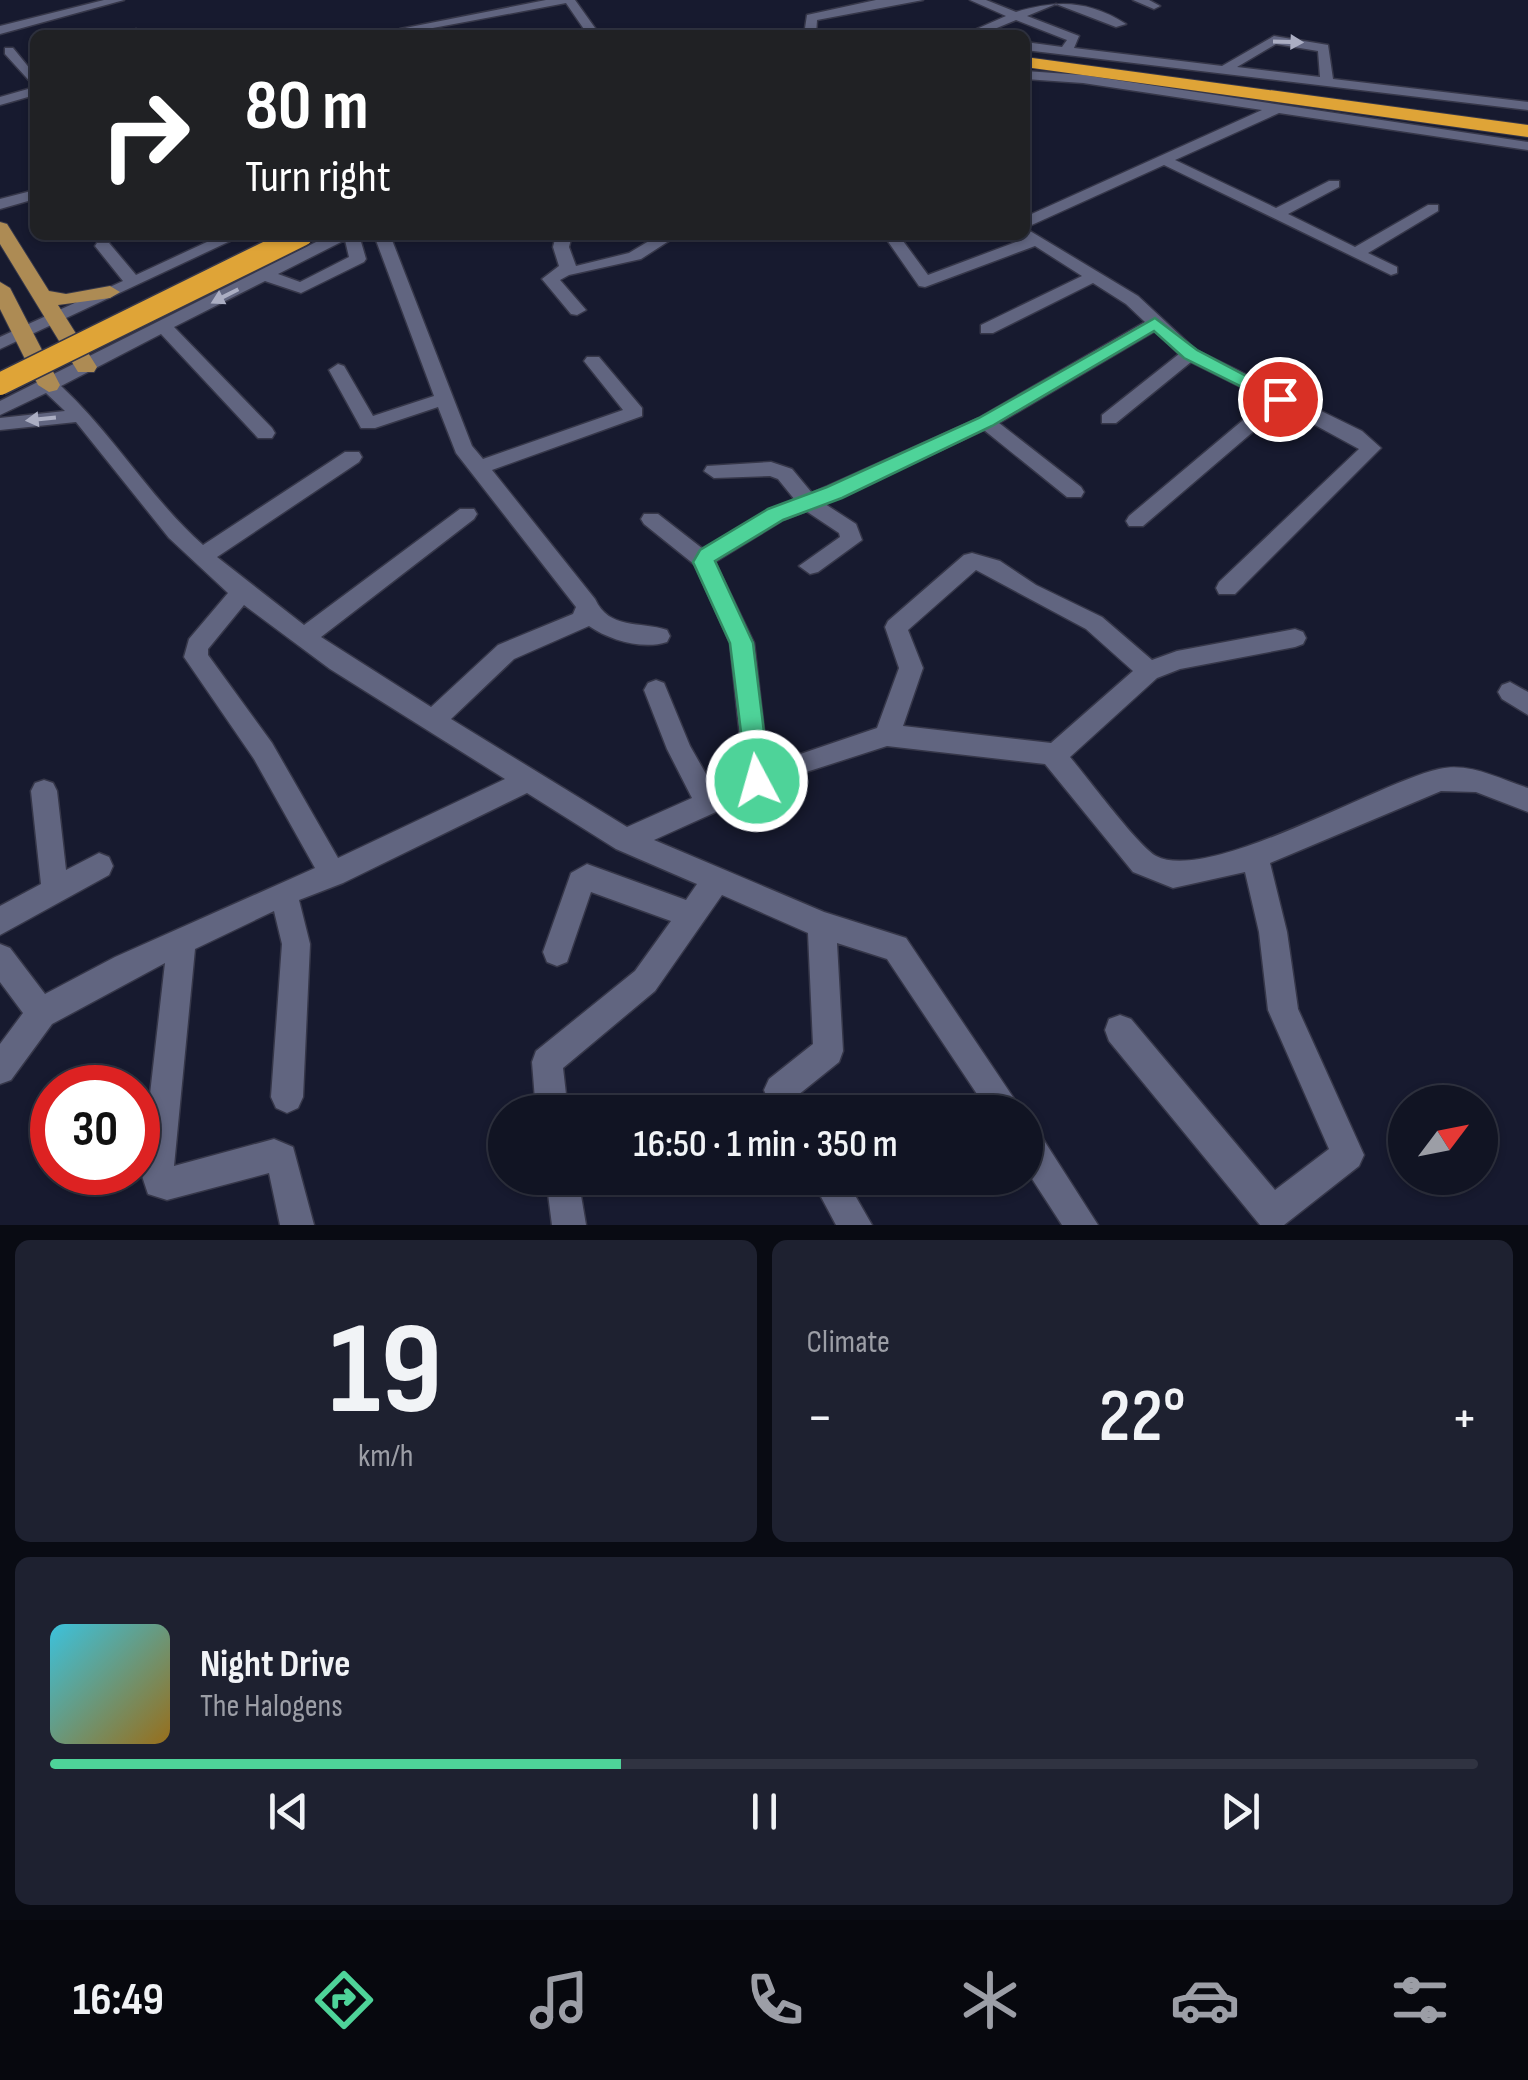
<!DOCTYPE html>
<html lang="en">
<head>
<meta charset="utf-8">
<style>
  body { margin:0; font-family:"Sofia Sans Condensed",sans-serif; background:#1e2130; color:#f1f3f6; height:100vh; display:flex; flex-direction:column; font-size:38px; white-space:nowrap }
  * { box-sizing:border-box; margin:0 }
  p { font-size:32px; color:#9c9ea6 }
  .icon { flex:none; width:55px; height:55px; fill:none; stroke:currentColor; stroke-width:2; stroke-linecap:round; stroke-linejoin:round }
  .map { position:relative; height:1225px; overflow:hidden }
  .details { display:flex; flex-direction:column; gap:15px; padding:15px; background:#090b13; flex:1 }
  .details>* { flex:none }
  .guide { position:absolute; left:30px; top:30px; width:1000px; height:210px; border-radius:15px; box-shadow:0 2px 8px #0004,0 0 0 2px #303341; background:#202124; color:#fff; overflow:hidden }
  .needle { width:65px; rotate:58deg }
  .tools { position:absolute; left:1388px; top:1085px; display:grid; gap:20px }
  .tools a { display:grid; place-items:center; width:110px; height:110px; border-radius:50%; background:#111423; box-shadow:0 2px 8px #0004,0 0 0 2px #303341; font-size:50px }
  .speed { position:absolute; left:30px; top:1065px; display:flex; gap:20px; font-size:50px; font-weight:700; text-align:center }
  .speed>* { display:grid; place-content:center; width:130px; height:130px; border-radius:50%; background:#111423; box-shadow:0 2px 8px #0004,0 0 0 2px #303341; line-height:1 }
  .speed .limit { border:15px solid #d22; background:#fff; color:#111 }
  .pin { position:absolute; display:grid; place-items:center; width:85px; height:85px; color:#fff; margin:-42px; border:5px solid #fff; border-radius:50%; box-shadow:0 2px 10px #0007 }
  .me { position:absolute; width:110px; margin:-55px; rotate:354deg; stroke-linejoin:round; filter:drop-shadow(0 0 8px #0008) }
  .turn { display:flex; align-items:center; gap:35px; height:210px; padding:0 50px; font-size:45px }
  .turn .icon { width:130px; height:130px; stroke-width:2.5 }
  .turn b { display:block; font-size:70px; line-height:85px }
  .big { font-size:75px; font-weight:600; line-height:1.1 }
  .details .card { flex:1; display:flex; flex-direction:column; justify-content:center; gap:15px; min-width:0; padding:0 35px; border-radius:15px; background:#1e2130 }
  .details .dial { align-items:center; gap:0 }
  .dial b { font-size:130px; line-height:1 }
  .song { display:flex; align-items:center; gap:30px }
  .cover { width:120px; height:120px; border-radius:15px; background:linear-gradient(135deg,hsl(190 70% 55%),hsl(40 70% 35%)) }
  .played { height:10px; border-radius:5px; background:linear-gradient(90deg,#4ed399 40%,#303341 40%) }
  .keys { display:flex; justify-content:space-around; direction:ltr }
  .heat { display:flex; justify-content:space-between; align-items:center; font-size:55px; direction:ltr }
  .details .tiles { flex:1; display:grid; gap:15px; grid-template-columns:1fr 1fr }
  .card:last-child { grid-column:span 2 }
  .trip { position:absolute; left:488px; top:1095px; width:555px; height:100px; border-radius:50px; background:#111423; box-shadow:0 2px 8px #0004,0 0 0 2px #303341; font-weight:600; line-height:100px; text-align:center }
  .dock { display:flex; height:160px; justify-content:space-around; align-items:center; background:#07080e; color:#9c9ea6 }
  .dock .icon { width:70px; height:70px }
  .dock .on { color:#4ed399 }
  .dock b { font-size:45px; color:#f1f3f6 }
  .map>svg:first-child { display:block }
  .lines { fill:none; stroke-linecap:round; stroke-linejoin:round }
  .minor-casing { stroke:#363749; stroke-width:3 }
  .major-casing { stroke:#363749; stroke-width:2 }
  .highway-casing { stroke:#363749; stroke-width:2 }
  .minor { fill:#616580; fill-rule:evenodd }
  .major { fill:#ad8b54; fill-rule:evenodd }
  .highway { fill:#dfa437; fill-rule:evenodd }
  .highway-bridge-casing { stroke:#363749; stroke-width:25; stroke-linecap:butt }
  .highway-bridge { stroke:#dfa437; stroke-width:22 }
  .oneway { fill:#abaec3 }
  .route { fill:#4ed399; stroke:#338963; stroke-width:2.5 }
</style>
</head>
<body>
<div class="map">
<svg width="1528" height="1225" viewBox="0 0 1528 1225">
  <rect width="100%" height="100%" fill="#171a2f"/>
  <g class="lines">
    <defs>
      <path id="minor" d="M104 0H124L0 34V26Z
        M546 0H575L600 35H588L566 3 406 33 400 29Z
        M876 0H923L817 20 816 35H804L807 15Z
        M970 0H986L1016 12C1057 0 1088 0 1126 24L1116 27 1056 4 1027 16 1079 36 1074 48 1222 66 1274 36 1328 45 1333 79 1528 102V110L1025 50V42L1062 47 1067 40 1016 20 980 35H963L1006 16ZM1276 44 1318 51 1320 77 1237 67Z
        M1133 0H1149L1160 6 1154 9Z
        M136 29 144 35H131Z
        M5 48H13L35 75V87L5 54Z
        M1025 71 1083 75 1528 142V150L1279 113 1175 160 1276 208 1329 181H1339V187L1288 214 1355 247 1428 205H1438V211L1368 253 1397 267V273L1391 275 1164 165 1025 228V217L1262 110 1083 83 1025 79Z
        M35 87V95L0 105V97Z
        M35 190V199L0 209V199Z
        M1025 228 1138 296 1196 350 1362 431 1381 448 1235 594H1219L1216 588 1219 582 1359 449 1282 407 1143 526H1129L1126 521 1129 516 1267 400 1191 362 1116 423H1102V415L1179 354 1155 331 999 423 1081 487 1084 492 1081 497H1067L984 430 825 504 856 524 862 540 818 572 810 574 799 566 840 537 839 533 806 511 783 520 715 562 754 643 768 765 877 728 899 668 885 627 888 621 964 555 972 553 1000 561 1036 585 1102 617 1152 660 1177 651 1295 629 1303 632 1306 638 1303 644 1295 647 1180 669 1157 678 1070 757C1087 777 1138 846 1156 856 1209 884 1379 782 1439 769 1470 762 1499 779 1528 788V812L1476 792 1441 791 1270 863 1287 932 1298 1009 1364 1155 1359 1166 1284 1225H1260L1109 1041 1105 1030 1109 1019 1120 1015 1131 1019 1275 1190 1329 1149 1268 1010 1259 932 1245 872 1173 888 1133 872 1045 764 887 746 800 774 654 840 824 912 906 938 1023 1112H989L887 959 837 943 843 1051 839 1062 798 1095 805 1112H773L764 1090 769 1079 813 1044 808 933 722 895 655 991 563 1068 568 1112H536L532 1062 536 1051 635 971 671 921 591 892 567 962 557 966 547 962 543 952 571 873 587 864 686 900 697 884 616 849 527 793 343 883 299 900 310 944 303 1097 298 1108 287 1113 276 1108 271 1097 282 944 274 911 195 949 174 1166 274 1139 293 1147 314 1225H280L269 1173 167 1200 148 1194 141 1173 165 963 52 1024 11 1080 0 1084V1044L23 1013 0 982V944L10 948 45 994 115 957 315 868 254 759 184 657 189 639 228 593 169 538 76 422 0 430V418L65 411 46 393 0 415V401L330 235H359L366 259 364 262 301 293 265 281 174 327 272 428 275 433 272 438H258L161 334 61 386C113 434 150 498 203 545L345 452H359L362 457 359 462 217 557 304 625 460 509H474L477 514 474 519 321 637 431 707 498 645 573 614 576 607 456 453 438 407 375 428H361L329 370 338 364 344 366 373 416 434 396 374 235H390L472 446 483 459 623 410 584 361 587 357H599L642 408V416L492 470 595 599C609 630 640 621 667 630L670 636 667 642C643 650 609 640 589 626L514 659 451 719 627 827 692 798 667 749 644 690 648 683 656 680 664 683 690 746 714 788 744 775 730 643 695 565 644 524 641 519 644 514H658L703 549 769 510 795 500 778 479 770 476 714 478 704 471 707 466 771 462 792 469 812 493 979 418 1145 322 1126 304 1093 283 993 333H981V325L1082 276 1035 246 925 287 919 286 887 240 891 235H908L903 241 928 275 1024 239 1019 235H1025ZM345 240 349 257 300 282 278 274ZM976 570 1086 629 1133 671 1051 743 903 726 923 668 908 630ZM244 605 330 669 505 779 338 858 272 743 208 655V649Z
        M222 235H243L0 349V337L123 281 95 246 97 243H109L136 275Z
        M556 235H572L569 247 576 266 629 253 659 235H678L641 259 569 275 560 280 586 310 577 315 571 314 542 279 559 266 553 247Z
        M1510 682 1528 692V715L1502 699 1498 692 1502 685Z
        M44 780 53 783 57 791 66 870 99 853 109 857 113 866 109 875 0 935V906L41 884 31 791 35 783Z
        M1025 1123 1036 1128 1098 1225H1062L1025 1168Z
        M546 1178H578L586 1225H552Z
        M811 1178H845L872 1225H836Z"/>
      <path id="major" d="M0 222 7 224 49 291 66 294 110 286 120 292 110 298 58 305 97 367 94 372H78L0 244Z
        M0 282 10 288 60 385 57 390 49 392 38 385 0 309Z"/>
      <path id="highway" d="M1025 57 1528 125V137L1025 67Z"/>
    </defs>
    <use href="#minor" class="minor-casing"/>
    <use href="#major" class="major-casing"/>
    <use href="#highway" class="highway-casing"/>
    <use href="#minor" class="minor"/>
    <use href="#major" class="major"/>
    <use href="#highway" class="highway"/>
    <defs>
      <path id="highway-bridge" d="M0 384 302 235"/>
    </defs>
    <use href="#highway-bridge" class="highway-bridge-casing"/>
    <use href="#highway-bridge" class="highway-bridge"/>
  </g>
  <defs><path id="oneway-solid" d="M-6-.8H1V-3.2L6.5 0L1 3.2V.8H-6Z" transform="scale(2.5)"/></defs>
  <g class="oneway">
    <use href="#oneway-solid" transform="translate(1288 42) rotate(2)"/>
    <use href="#oneway-solid" transform="translate(225 296) rotate(153)"/>
    <use href="#oneway-solid" transform="translate(41 419) rotate(174)"/>
  </g>
  <path class="route" d="M1155 318 1197 350 1290 399 1287 403H1274L1184 358 1154 331 992 426 842 498 783 520 715 561 753 643 770 781 766 789 757 792 748 789 730 643 693 562 700 550 768 509 827 487 979 418Z"/>
</svg>
<div class="tools">
<a><svg class="needle" viewBox="-14 -14 28 28"><path d="M0-13l5 13h-10z" fill="#e53935"/><path d="M0 13l5-13h-10z" fill="#9c9ea6"/></svg></a>
</div>
<div class="speed"><div class="limit">30</div></div>
<div class="pin" style="left:1280px;top:399px;background:#d93025"><svg class="icon" aria-label="arrive" viewBox="0 0 24 24"><path d="M6 21V4h12l-3 4 3 4H6"/></svg></div>
<svg class="me" style="left:757px;top:781px" viewBox="-20 -20 40 40"><circle r="17" fill="#4ed399" stroke="#fff" stroke-width="3"/><path d="M0-11L8 9 0 5-8 9z" fill="#fff"/></svg>
<div class="trip">16:50 · 1 min · 350 m</div>
<div class="guide">
<div class="turn"><svg class="icon" aria-label="right" viewBox="0 0 24 24"><path d="M7 20v-9h11M14 6l5 5-5 5"/></svg><div><b>80 m</b>Turn right</div></div>
</div>
</div>
<section class="details">
<div class="tiles">
<div class="card dial"><b>19</b><p>km/h</p></div>
<div class="card"><p>Climate</p>
<div class="heat"><a>−</a><b class="big">22°</b><a>+</a></div>
</div>
<div class="card">
<div class="song"><i class="cover"></i><div><b>Night Drive</b><p>The Halogens</p></div></div>
<div class="played"></div>
<div class="keys"><svg class="icon" aria-label="previous" viewBox="0 0 24 24"><path d="M18 5L8 12l10 7zM5 5v14"/></svg><svg class="icon" aria-label="pause" viewBox="0 0 24 24"><path d="M8 5v14M16 5v14"/></svg><svg class="icon" aria-label="next" viewBox="0 0 24 24"><path d="M6 5l10 7-10 7zM19 5v14"/></svg></div>
</div>
</div>
</section>
<nav class="dock">
<b>16:49</b>
<svg class="icon on" aria-label="directions" viewBox="0 0 24 24"><path d="M12 3l9 9-9 9-9-9zM9 14v-3h6M13 9l2 2-2 2"/></svg>
<svg class="icon" aria-label="music" viewBox="0 0 24 24"><path d="M9 18V5l10-2v13"/><circle cx="6" cy="18" r="3"/><circle cx="16" cy="16" r="3"/></svg>
<svg class="icon" aria-label="phone" viewBox="0 0 24 24"><path d="M5 4h4l2 5-3 2q2 4 5 5l2-3 5 2v4C11 20 4 13 5 4z"/></svg>
<svg class="icon" aria-label="climate" viewBox="0 0 24 24"><path d="M12 3v18M4 7l16 10M4 17L20 7"/></svg>
<svg class="icon" aria-label="car" viewBox="0 0 24 24"><path d="M5 17H2v-5l4-1 3-4h7l3 4 3 1v5h-3M9 17h6M6 11h13"/><circle cx="7" cy="17" r="2"/><circle cx="17" cy="17" r="2"/></svg>
<svg class="icon" aria-label="filters" viewBox="0 0 24 24"><path d="M4 7h16M4 17h16"/><circle cx="9" cy="7" r="2"/><circle cx="15" cy="17" r="2"/></svg>
</nav>
</body>
</html>
